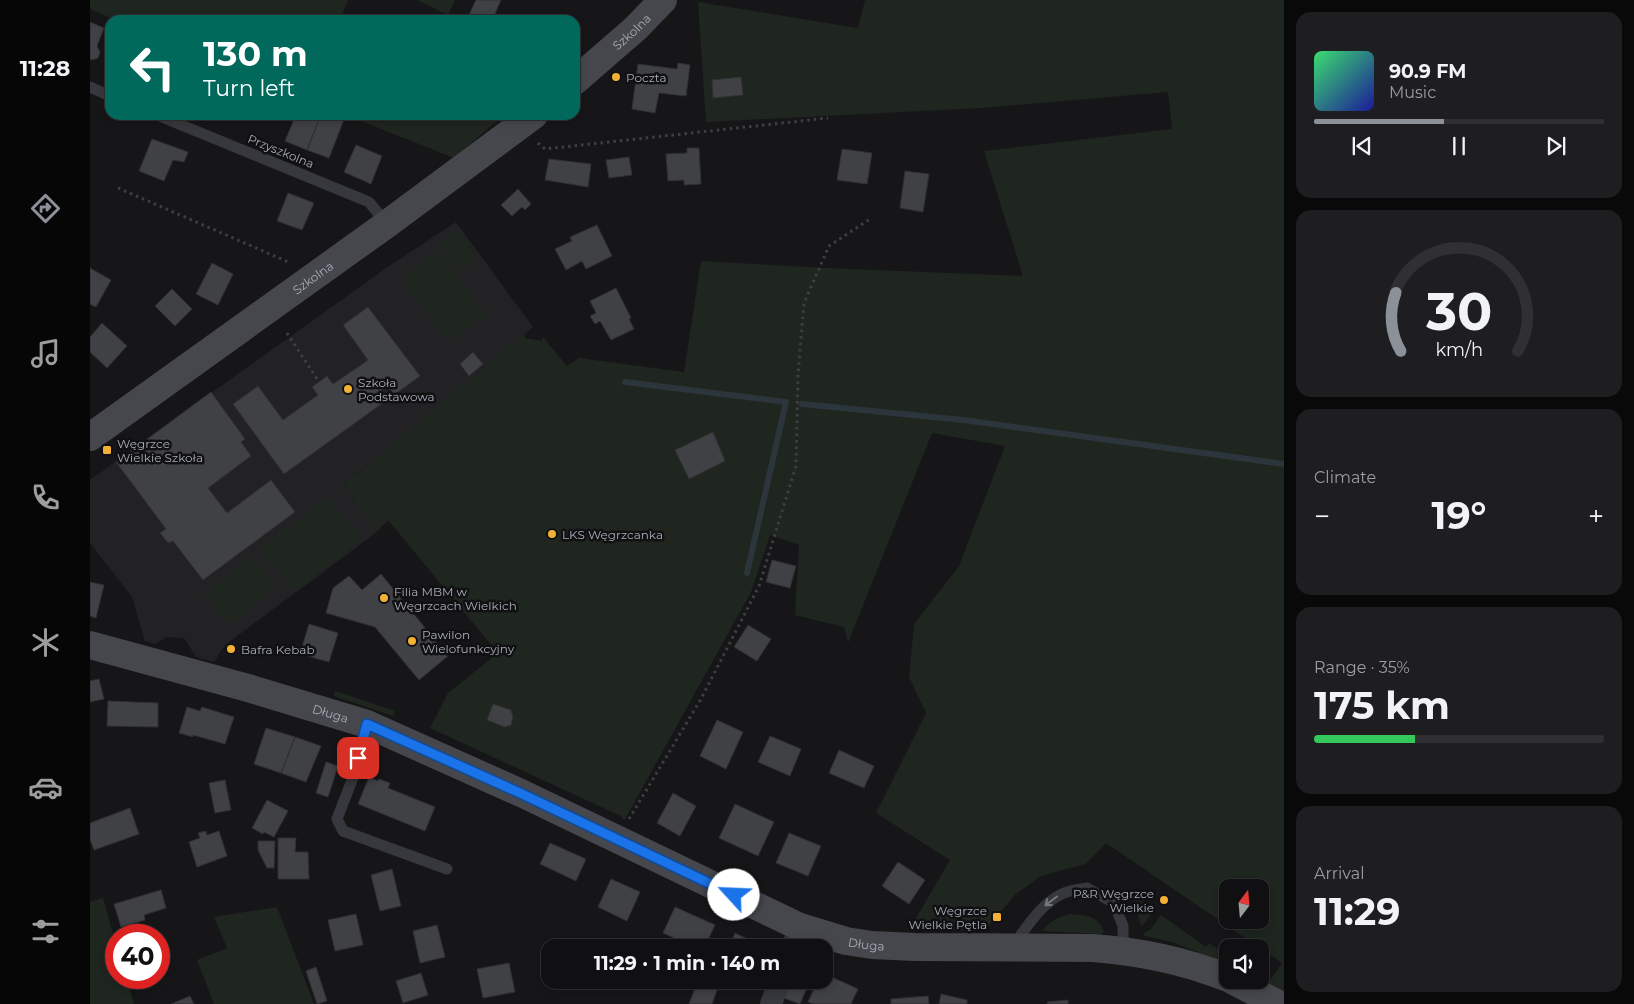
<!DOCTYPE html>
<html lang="en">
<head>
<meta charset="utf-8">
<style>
  body { margin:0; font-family:Montserrat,sans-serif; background:#1e1e20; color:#f1f3f6; height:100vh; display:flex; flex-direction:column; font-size:19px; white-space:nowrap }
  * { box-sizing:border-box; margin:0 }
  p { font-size:16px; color:#9c9d9f }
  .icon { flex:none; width:28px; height:28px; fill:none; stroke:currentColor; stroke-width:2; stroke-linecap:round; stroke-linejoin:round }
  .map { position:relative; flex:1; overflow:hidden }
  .sheet { display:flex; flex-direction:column; gap:12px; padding:12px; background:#09090a; width:350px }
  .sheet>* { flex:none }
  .banner { position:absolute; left:15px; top:15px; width:475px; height:105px; border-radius:15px; box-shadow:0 2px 8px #0003,0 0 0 1px #303032; background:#00695c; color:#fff; overflow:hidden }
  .needle { width:32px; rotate:16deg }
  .fabs { position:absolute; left:1129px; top:879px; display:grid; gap:10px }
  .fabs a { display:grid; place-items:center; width:50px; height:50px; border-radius:10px; background:#101012; box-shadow:0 2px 8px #0003,0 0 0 1px #303032; font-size:25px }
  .speed { position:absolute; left:15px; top:924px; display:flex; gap:10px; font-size:25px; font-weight:700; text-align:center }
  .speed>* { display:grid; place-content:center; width:65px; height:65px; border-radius:50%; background:#101012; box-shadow:0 2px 8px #0003,0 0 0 1px #303032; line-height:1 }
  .speed .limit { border:8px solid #d22; background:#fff; color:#111 }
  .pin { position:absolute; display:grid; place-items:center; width:42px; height:42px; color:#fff; margin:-21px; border-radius:10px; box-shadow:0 2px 8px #0006 }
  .me { position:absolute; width:55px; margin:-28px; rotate:295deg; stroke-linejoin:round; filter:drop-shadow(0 0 4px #0008) }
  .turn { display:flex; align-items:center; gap:18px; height:105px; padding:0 15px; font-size:22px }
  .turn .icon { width:65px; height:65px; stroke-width:2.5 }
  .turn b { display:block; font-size:35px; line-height:42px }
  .big { font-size:38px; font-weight:700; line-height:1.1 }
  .sheet .tile { flex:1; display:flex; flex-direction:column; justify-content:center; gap:8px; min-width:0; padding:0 18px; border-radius:15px; background:#1e1e20 }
  .sheet .dial { align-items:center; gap:0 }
  .dial svg { height:130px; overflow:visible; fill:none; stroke:#303032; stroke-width:7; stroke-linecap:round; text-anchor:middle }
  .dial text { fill:#f1f3f6; stroke:none }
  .song { display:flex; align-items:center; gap:15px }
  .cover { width:60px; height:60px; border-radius:8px; background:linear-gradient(135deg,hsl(140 70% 55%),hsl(240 70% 35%)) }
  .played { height:5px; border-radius:2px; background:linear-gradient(90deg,#8c9099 45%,#303032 45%) }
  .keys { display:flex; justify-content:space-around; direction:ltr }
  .heat { display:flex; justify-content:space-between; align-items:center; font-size:28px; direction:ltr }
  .charge { height:8px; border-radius:4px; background:linear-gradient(90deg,#34c759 35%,#303032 0) }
  .trip { position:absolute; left:451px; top:939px; width:292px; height:50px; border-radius:15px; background:#101012; box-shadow:0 2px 8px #0003,0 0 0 1px #303032; font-weight:700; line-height:50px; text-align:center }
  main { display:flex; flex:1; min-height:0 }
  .dock { display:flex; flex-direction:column; width:90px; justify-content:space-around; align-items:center; background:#060607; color:#9c9d9f }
  .dock .icon { width:35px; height:35px }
  .dock .on { color:#8c9099 }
  .dock b { font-size:22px; color:#f1f3f6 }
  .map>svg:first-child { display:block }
  .built { fill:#222225 }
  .green { fill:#1e261f; fill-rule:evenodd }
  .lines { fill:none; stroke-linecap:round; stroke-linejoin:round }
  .stream { stroke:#2c353c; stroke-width:6 }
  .building { fill:#404145; stroke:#303034 }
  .path { stroke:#3d3f44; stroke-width:3; stroke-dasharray:2.5 4; stroke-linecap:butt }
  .lane { stroke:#37383d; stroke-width:11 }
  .street { stroke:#37383d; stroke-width:22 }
  .secondary { stroke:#45474d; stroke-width:28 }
  .oneway { stroke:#757881 }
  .route-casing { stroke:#114b97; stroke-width:12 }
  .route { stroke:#1a73e8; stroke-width:9 }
  .poi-dot { fill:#f2b134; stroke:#111113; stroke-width:2 }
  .labels { text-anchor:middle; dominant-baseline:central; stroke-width:5; stroke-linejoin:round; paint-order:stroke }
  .street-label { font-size:12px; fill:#a8adb8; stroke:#111113 }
  .poi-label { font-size:12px; fill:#a8adb8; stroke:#111113; text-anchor:start }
</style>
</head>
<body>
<main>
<nav class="dock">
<b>11:28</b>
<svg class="icon on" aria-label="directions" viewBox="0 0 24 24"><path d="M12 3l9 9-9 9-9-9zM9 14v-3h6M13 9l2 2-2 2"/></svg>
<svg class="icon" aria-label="music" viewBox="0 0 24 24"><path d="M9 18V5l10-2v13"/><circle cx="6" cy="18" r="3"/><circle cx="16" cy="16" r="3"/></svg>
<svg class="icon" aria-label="phone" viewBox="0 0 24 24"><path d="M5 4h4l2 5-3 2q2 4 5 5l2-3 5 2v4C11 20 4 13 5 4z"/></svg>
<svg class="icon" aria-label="climate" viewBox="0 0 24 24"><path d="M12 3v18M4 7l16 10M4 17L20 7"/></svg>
<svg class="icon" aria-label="car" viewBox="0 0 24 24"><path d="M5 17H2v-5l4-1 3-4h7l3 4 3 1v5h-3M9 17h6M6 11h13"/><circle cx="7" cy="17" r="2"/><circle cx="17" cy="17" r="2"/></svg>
<svg class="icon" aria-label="filters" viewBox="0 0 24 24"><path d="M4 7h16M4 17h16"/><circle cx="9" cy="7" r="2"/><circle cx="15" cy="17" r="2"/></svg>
</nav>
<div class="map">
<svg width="1194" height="1004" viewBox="0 0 1194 1004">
  <rect width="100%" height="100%" fill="#161618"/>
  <path class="built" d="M366 222 443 327 254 485 287 532 135 645 124 662 106 657 94 638 76 637 65 644 55 641 42 597 0 543V480L296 268Z"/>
  <path class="green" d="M0 0H258L250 20H25L0 9Z
    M327 0H365L358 15Z
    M775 0H1194V995L1176 986 1192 963 1016 843 995 864 951 876 926 894 895 930H819L860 860 786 813 836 713 819 677 824 624 869 566 915 446 842 433 758 643 754 627 705 615 709 545 680 535 661 592 534 821 531 816 340 728 358 693 408 653 298 520 287 532 254 485 434 334 435 338 452 341 453 337 477 366 489 358 594 372 611 261 736 268 933 276 894 151 1082 129 1078 92 890 108 616 122 608 2 768 28ZM1138 888H1170V920H1138Z
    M256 115H397L408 120 364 158Z
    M367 230 388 258 369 272 348 244Z
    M349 250 396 315 358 342 311 278Z
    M238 498 272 540 203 591 170 547Z
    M163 556 187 587 138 625 114 594Z
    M245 691 305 711 303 716 244 696Z
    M1034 890 1064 910 1054 924 1051 926 1045 904Z
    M13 898 26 944V978H36L44 1004H0V902Z
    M187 907 224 1004H124L107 960 137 948 124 917Z
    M981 914C996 915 1009 916 1014 932L1011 934 952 931C960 921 968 917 981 914Z
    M1071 915 1116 947 1119 943 1137 955V964L1082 942 1054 936V933L1060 930Z"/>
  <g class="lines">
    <path class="stream" d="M535 382 696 402 657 573
      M712 404 873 420 1194 464"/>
  </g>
  <path class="building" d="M386 0H411L404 16 410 18 409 20H385L378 17Z
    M278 14 294 20H276Z
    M0 22 14 28 7 46 10 52 8 58 2 60 0 59Z
    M588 63 600 65 596 96 569 93 565 113 542 109 548 64 587 69Z
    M651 77 653 95 623 98 622 80Z
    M206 115H231L217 150 195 141Z
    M231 115H250L255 117 239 158 217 150Z
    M62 139 98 152 94 162 83 160 74 181 49 171Z
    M266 145 292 156 281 184 254 172Z
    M597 148H609L611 184 594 185V180L578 181 576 154 597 153Z
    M752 149 782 153 777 184 747 180Z
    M539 157 542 175 519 178 516 160Z
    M459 159 501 164 498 187 455 180Z
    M815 171 839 174 833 212 810 208Z
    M428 189 441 204 435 210 432 207 422 216 411 205Z
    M198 193 224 203 212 230 187 221Z
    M507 225 522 256 496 269 492 261 476 270 465 249 482 241 480 237Z
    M122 263 143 274 128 305 106 294Z
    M0 268 21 280 6 307 0 304Z
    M526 288 541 318 539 319 544 329 521 340 510 321 505 324 500 316 506 313 500 301Z
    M82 289 102 309 85 326 65 306Z
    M278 307 330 376 304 395 298 386 291 391 297 400 194 474 143 404 168 386 193 420 228 395 222 387 237 376 243 384 271 365 278 360 253 325Z
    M12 323 37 346 17 368 0 352V337Z
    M383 352 393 364 379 376 370 364Z
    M121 392 155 439 151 442 161 456 118 488 137 513 181 480 205 512 113 580 83 541 78 543 70 533 76 529 26 462Z
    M623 432 635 461 599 479 585 450Z
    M682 560 706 566 700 588 676 582Z
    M291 574 358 656 329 680 285 627 236 613 243 588 259 576 272 590Z
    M0 582 14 585 6 618 0 616Z
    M219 624 248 633 239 662 210 654Z
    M658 625 681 639 667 661 644 647Z
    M9 679 14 699 0 702V681Z
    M18 701 68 703V727L17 726Z
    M403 704 421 710 423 717 421 725 415 727 397 720Z
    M97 707 110 711 112 707 144 717 135 744 103 735V737L89 733Z
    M627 720 653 732 636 769 610 756Z
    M176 728 205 737 191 773 164 764Z
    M680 736 711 749 700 776 668 762Z
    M205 737 231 746 216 782 191 773Z
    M749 750 784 766 774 788 739 773Z
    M236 762 248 766 238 797 226 793Z
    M279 777 288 781 289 779 300 783 298 788 345 807 335 831 268 804Z
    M135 780 141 810 125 813 119 783Z
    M583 793 606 806 590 836 567 823Z
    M177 800 198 811 184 837 174 832 173 834 162 828Z
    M645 804 684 822 668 856 629 838Z
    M40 808 49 834 4 850 0 839V823Z
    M116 831 117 835 129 831 137 856 107 867 99 842 110 838 108 833Z
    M699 833 731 846 718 876 686 863Z
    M188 838H206L205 852H218L219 879H188Z
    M168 841H185L184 868H177L168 850Z
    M460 843 496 859 486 881 450 864Z
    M808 862 835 880 819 904 792 886Z
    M302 869 311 906 290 911 281 875Z
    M521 879 550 892 537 921 508 907Z
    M71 890 76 908 54 915 55 920 31 927 24 904Z
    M585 907 625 925 616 944 605 939 602 946 573 933Z
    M266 914 273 945 245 951 238 920Z
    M347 925 355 957 330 963 323 931Z
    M645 933 676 948H639Z
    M419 963 425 992 393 998 387 969Z
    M226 967 237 1001 227 1004 216 971Z
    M331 973 338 995 313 1003 306 981Z
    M735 974 768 989 761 1004H723L718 1002 728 980H735Z
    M699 980H712L719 983 710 1004 691 997Z
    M607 983 627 990 622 1004H599Z
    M851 994 877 1000V1004H849Z
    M100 996 104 1004H81Z
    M838 996 839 1004H801V999Z
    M978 1000V1004H958L957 1002Z"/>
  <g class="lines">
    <path class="path" d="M448 143 455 149 738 118
      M28 188 196 261 199 265
      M197 333 229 382
      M539 819 611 699 669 586 706 466 708 375 714 303 739 246 780 219"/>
    <path class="lane" d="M0 87 20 96
      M67 115 279 202 297 224
      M277 724 264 775 247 819 253 831 357 869
      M923 946C936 928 952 902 974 893 981 890 990 889 997 888L1024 903 1033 926V950"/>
    <path class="street" d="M702 948 710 927
      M681 1004 690 980"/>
    <g class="secondary">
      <path id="s1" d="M485 81 546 28 573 0"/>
      <path id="s2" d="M0 437 297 224 444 115"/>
      <path id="s3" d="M0 645 158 688 277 724 431 793 710 927 756 941 782 945 825 947 1003 948C1051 952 1092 960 1138 978"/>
      <path d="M1142 980 1188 1004"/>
    </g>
  </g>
  <defs><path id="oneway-shaft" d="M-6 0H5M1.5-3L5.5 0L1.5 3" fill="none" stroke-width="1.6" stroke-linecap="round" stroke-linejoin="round" transform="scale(1.25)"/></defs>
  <use class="oneway" href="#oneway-shaft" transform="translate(961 901) rotate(143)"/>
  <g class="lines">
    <defs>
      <path id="route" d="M268 758 277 724 430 793 644 895"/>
    </defs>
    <use href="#route" class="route-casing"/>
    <use href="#route" class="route"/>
  </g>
  <g class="poi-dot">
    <circle cx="526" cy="77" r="5"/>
    <circle cx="258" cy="389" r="5"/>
    <rect x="12" y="445" width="10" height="10" rx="2.5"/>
    <circle cx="462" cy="534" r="5"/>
    <circle cx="294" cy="598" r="5"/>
    <circle cx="322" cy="641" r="5"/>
    <circle cx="141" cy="649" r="5"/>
    <circle cx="1074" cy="900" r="5"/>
    <rect x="902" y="912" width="10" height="10" rx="2.5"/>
  </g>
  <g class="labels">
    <g class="street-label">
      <text stroke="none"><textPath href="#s1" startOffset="75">Szkolna</textPath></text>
      <text transform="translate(191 151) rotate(22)">Przyszkolna</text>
      <text stroke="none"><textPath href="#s2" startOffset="274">Szkolna</textPath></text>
      <text stroke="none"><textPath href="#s3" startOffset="250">Długa</textPath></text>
      <text stroke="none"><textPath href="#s3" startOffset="835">Długa</textPath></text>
    </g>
    <g class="poi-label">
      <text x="536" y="77">Poczta</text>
      <text x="268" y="382">Szkoła<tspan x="268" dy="14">Podstawowa</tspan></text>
      <text x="27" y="443">Węgrzce<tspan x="27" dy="14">Wielkie Szkoła</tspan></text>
      <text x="472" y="534">LKS Węgrzcanka</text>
      <text x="304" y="591">Filia MBM w<tspan x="304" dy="14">Węgrzcach Wielkich</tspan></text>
      <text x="332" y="634">Pawilon<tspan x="332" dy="14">Wielofunkcyjny</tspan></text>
      <text x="151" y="649">Bafra Kebab</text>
      <text x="1064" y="893" text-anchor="end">P&amp;R Węgrzce<tspan x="1064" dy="14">Wielkie</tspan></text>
      <text x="897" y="910" text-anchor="end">Węgrzce<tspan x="897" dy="14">Wielkie Pętla</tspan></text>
    </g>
  </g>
</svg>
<div class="fabs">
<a><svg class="needle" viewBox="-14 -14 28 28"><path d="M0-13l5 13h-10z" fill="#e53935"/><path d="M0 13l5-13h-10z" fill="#9c9d9f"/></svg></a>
<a><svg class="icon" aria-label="sound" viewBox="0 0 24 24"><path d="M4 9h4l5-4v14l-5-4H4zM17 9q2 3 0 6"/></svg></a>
</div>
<div class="speed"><div class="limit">40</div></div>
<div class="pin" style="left:268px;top:758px;background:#d93025"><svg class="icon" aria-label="arrive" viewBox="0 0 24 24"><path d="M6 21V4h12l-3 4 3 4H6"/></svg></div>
<svg class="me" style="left:644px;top:895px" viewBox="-20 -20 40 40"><circle r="19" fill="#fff"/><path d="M0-13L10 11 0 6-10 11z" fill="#1a73e8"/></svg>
<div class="trip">11:29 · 1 min · 140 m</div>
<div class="banner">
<div class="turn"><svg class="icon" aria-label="left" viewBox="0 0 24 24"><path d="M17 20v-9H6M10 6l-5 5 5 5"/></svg><div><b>130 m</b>Turn left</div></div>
</div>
</div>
<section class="sheet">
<div class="tile">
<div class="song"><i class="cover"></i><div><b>90.9 FM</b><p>Music</p></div></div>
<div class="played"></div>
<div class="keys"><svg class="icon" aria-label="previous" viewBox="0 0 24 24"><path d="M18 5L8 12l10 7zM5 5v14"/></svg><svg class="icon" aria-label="pause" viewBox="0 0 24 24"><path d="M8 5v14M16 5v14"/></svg><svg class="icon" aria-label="next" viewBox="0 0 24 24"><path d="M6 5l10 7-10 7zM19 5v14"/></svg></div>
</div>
<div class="tile dial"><svg viewBox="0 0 100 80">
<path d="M14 69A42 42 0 1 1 86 69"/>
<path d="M14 69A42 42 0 0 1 11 33" stroke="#8c9099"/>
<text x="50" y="56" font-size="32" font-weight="700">30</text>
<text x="50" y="72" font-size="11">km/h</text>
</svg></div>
<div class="tile"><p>Climate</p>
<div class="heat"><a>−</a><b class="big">19°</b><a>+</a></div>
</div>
<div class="tile"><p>Range · 35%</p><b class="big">175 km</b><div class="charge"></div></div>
<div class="tile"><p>Arrival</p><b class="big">11:29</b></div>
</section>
</main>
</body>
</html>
